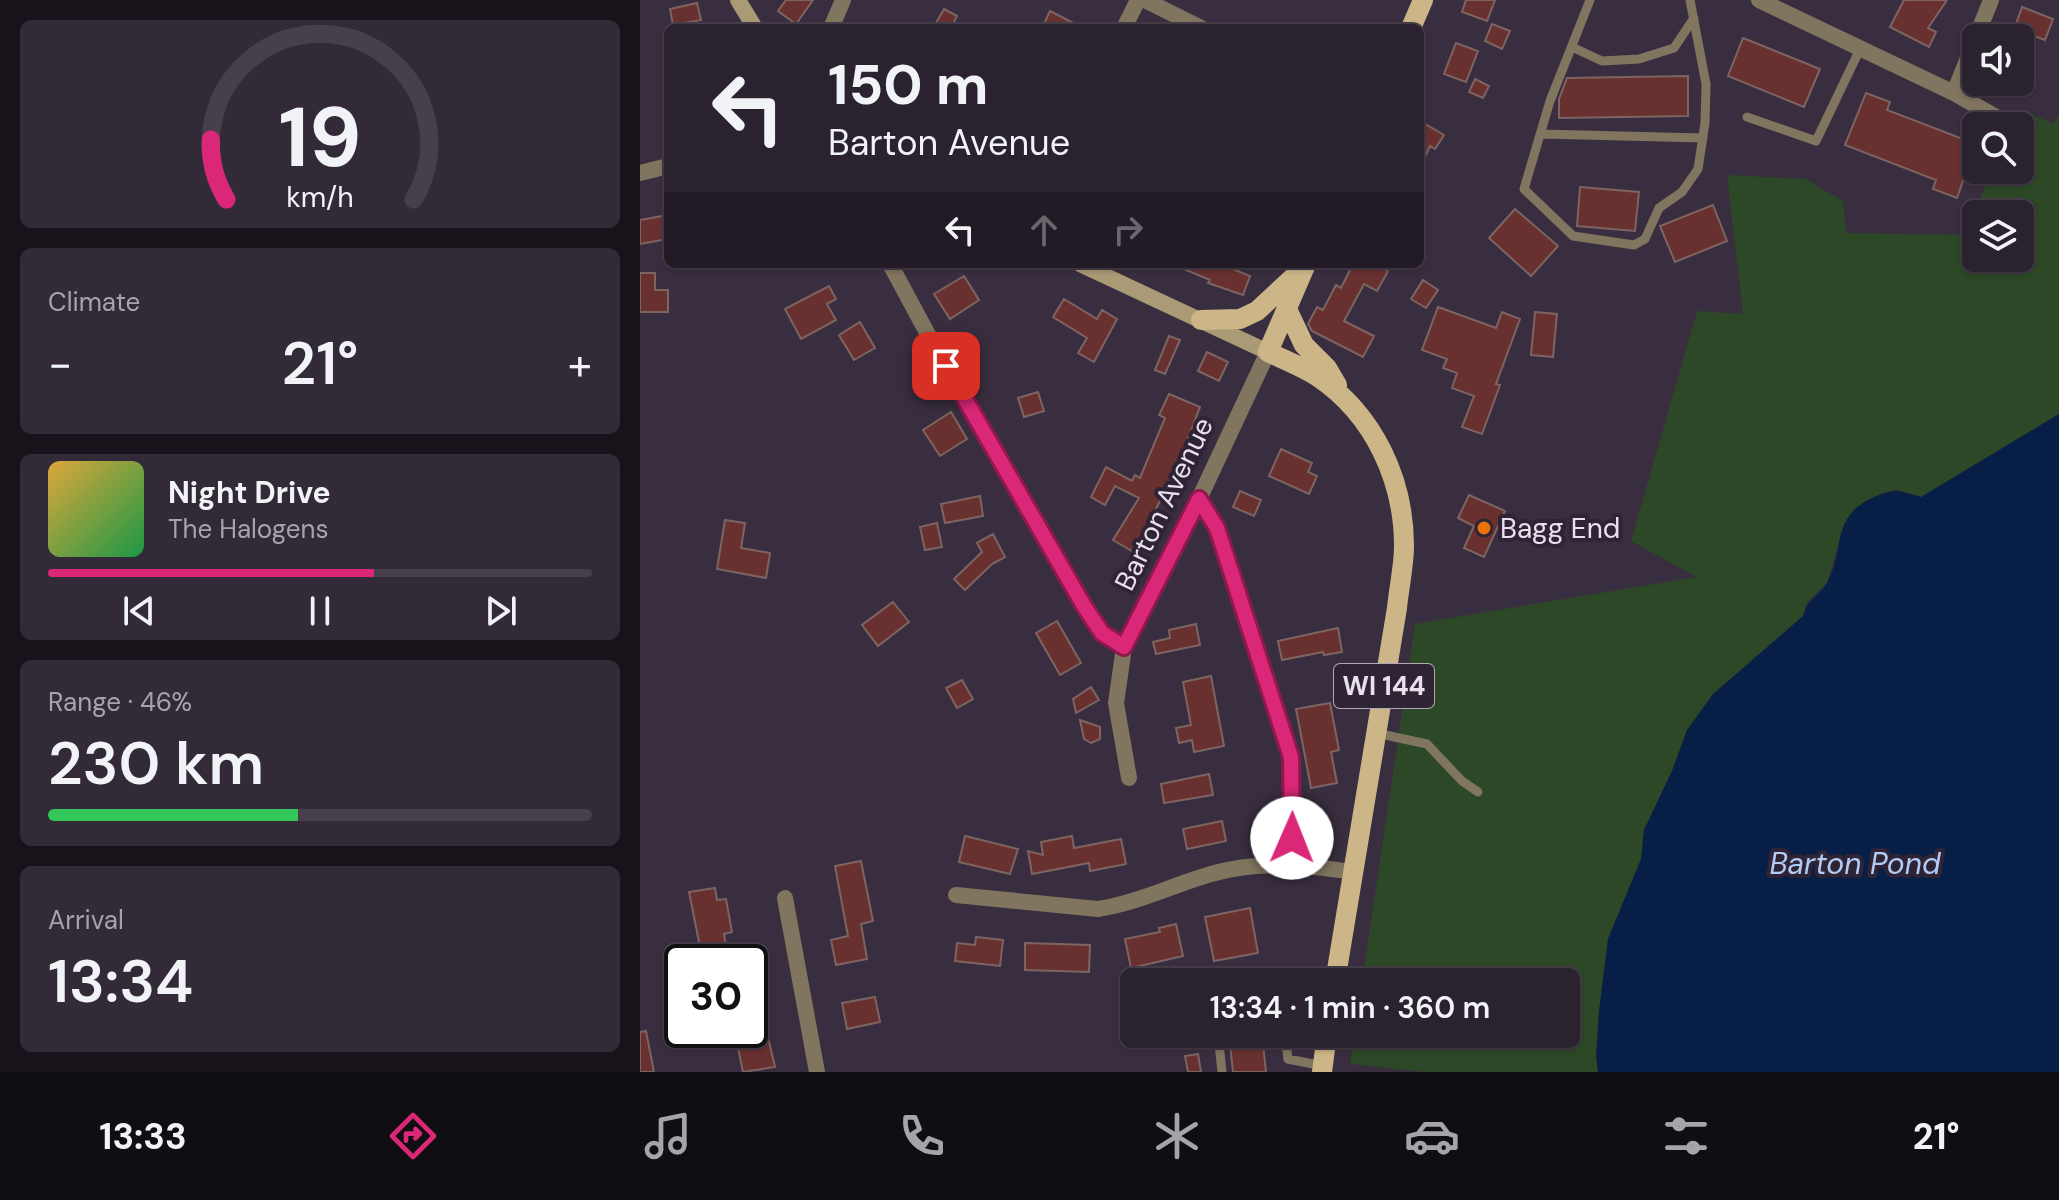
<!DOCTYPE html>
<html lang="en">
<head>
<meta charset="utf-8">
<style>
  body { margin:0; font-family:"DM Sans",sans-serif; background:#332a37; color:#f1f3f6; height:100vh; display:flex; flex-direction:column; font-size:30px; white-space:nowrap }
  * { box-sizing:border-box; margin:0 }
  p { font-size:26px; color:#a6a4aa }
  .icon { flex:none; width:44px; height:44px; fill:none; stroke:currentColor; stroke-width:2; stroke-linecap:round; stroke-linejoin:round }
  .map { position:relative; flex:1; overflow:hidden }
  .sheet { display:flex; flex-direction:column; gap:20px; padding:20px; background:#18131a; width:640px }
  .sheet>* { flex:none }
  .hud { position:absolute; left:24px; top:24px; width:760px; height:244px; border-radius:12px; box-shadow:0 2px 6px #0004,0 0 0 2px #473f4b; background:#2b222f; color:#f1f3f6; overflow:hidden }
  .buttons { position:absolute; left:1322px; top:24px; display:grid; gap:16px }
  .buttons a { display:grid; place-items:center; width:72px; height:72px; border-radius:12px; background:#2b222f; box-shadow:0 2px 6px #0004,0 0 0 2px #473f4b; font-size:40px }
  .speed { position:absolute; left:24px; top:944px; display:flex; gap:16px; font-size:40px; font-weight:700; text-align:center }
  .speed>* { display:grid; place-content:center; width:104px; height:104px; border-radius:50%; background:#2b222f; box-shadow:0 2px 6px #0004,0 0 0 2px #473f4b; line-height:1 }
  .speed .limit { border:4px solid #111; border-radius:12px; background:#fff; color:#111 }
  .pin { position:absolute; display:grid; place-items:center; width:68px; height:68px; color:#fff; margin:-34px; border-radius:16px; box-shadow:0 4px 12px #0006 }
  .me { position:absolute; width:88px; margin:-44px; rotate:1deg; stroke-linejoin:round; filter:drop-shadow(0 0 6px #0008) }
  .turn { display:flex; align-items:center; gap:28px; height:168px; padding:0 32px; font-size:36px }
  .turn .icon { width:104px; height:104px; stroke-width:2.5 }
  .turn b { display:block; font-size:56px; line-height:68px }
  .lanes { display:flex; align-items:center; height:76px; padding:0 32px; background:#0003; justify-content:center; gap:40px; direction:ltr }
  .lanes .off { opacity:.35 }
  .big { font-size:60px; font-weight:600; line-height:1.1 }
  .sheet .card { flex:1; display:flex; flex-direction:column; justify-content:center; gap:12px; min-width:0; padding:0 28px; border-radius:12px; background:#332a37 }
  .sheet .dial { align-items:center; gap:0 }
  .dial svg { height:208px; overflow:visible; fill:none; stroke:#473f4b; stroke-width:7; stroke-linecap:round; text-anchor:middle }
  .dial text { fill:#f1f3f6; stroke:none }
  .song { display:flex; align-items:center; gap:24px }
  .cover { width:96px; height:96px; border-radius:12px; background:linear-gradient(135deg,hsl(40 70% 55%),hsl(140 70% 35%)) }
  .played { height:8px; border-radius:4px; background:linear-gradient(90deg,#db2777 60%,#473f4b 60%) }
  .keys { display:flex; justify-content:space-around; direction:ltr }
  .heat { display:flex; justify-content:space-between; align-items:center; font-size:44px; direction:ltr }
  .charge { height:12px; border-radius:6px; background:linear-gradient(90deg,#34c759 46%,#473f4b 0) }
  .trip { position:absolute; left:480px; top:968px; width:460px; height:80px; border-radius:12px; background:#2b222f; box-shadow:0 2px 6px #0004,0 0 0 2px #473f4b; font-weight:600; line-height:80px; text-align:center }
  .tabs { display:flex; height:128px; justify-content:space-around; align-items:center; background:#110e13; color:#a6a4aa }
  .tabs .icon { width:56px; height:56px }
  .tabs .current { color:#db2777 }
  .tabs b { font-size:36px; color:#f1f3f6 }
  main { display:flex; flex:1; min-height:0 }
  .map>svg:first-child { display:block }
  .green { fill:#2c4826; fill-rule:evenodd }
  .water { fill:#071f46 }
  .building { fill:#683130; stroke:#7d6462; stroke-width:2 }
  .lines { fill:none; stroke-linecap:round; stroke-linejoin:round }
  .lane { stroke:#80755f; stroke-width:9 }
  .street { stroke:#80755f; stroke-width:16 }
  .secondary { stroke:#ab9a76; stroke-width:16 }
  .primary { stroke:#ccb687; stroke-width:20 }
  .route-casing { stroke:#8e194d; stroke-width:20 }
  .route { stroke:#db2777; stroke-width:14 }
  .food-dot { fill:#e8710a; stroke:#2f2435; stroke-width:3 }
  .labels { text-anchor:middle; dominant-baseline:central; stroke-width:8; stroke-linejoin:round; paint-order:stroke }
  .shield { fill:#2f2435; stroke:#b0a8b5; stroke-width:2 }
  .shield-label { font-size:26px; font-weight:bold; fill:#e8e1ec }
  .street-label { font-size:28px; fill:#e8e1ec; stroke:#2f2435 }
  .poi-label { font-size:28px; fill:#e8e1ec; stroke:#2f2435; text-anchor:start }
  .water-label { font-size:30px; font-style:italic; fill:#b1cbf5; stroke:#2f2435 }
</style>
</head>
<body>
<main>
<section class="sheet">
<div class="card dial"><svg viewBox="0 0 100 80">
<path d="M14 69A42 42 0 1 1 86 69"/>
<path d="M14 69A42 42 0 0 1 8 46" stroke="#db2777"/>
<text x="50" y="56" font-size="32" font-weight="700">19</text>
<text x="50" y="72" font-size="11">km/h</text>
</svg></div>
<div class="card"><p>Climate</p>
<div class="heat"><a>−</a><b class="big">21°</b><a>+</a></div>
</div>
<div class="card">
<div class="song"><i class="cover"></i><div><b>Night Drive</b><p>The Halogens</p></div></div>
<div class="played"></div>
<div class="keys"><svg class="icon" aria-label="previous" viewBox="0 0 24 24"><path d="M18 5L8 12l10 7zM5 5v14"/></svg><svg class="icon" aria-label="pause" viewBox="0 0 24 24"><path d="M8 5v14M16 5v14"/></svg><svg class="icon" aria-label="next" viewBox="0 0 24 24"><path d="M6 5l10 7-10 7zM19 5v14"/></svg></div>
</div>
<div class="card"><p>Range · 46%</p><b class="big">230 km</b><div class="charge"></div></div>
<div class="card"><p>Arrival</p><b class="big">13:34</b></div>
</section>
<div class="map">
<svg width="1419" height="1072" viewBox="0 0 1419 1072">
  <rect width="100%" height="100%" fill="#392e3f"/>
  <path class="green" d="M1380 109 1414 124 1419 113V414L1281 497 1255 489 1204 524 1187 583 1167 602 1163 616 1047 730 1032 771 1004 830 1001 859 968 939 956 1055 958 1072H785L710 1064 714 1034H926V982H722L775 624 1057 577 991 541 1057 311 1103 314 1087 175 1165 179 1203 201 1206 233 1323 235 1353 170H1380V126H1373ZM1336 214H1380V258H1336Z"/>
  <path class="water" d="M1419 414V1072H958L956 1055 959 1011 968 939 1001 859 1004 830 1032 771 1047 730 1073 694 1163 616C1168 597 1180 596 1188 581 1205 547 1191 516 1234 497 1255 488 1259 491 1281 497Z"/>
  <path class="building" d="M146 0H173L156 24 138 11Z
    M826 0H855L847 21 822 12Z
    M1264 0H1307L1288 28 1296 32 1289 47 1250 27Z
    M57 3 61 20 33 25 30 9Z
    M1382 7 1413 19 1405 40 1391 35 1381 62 1380 38H1371Z
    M304 9 317 16 311 28H293Z
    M410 11 443 28H402Z
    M852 24 870 31 862 49 845 41Z
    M1103 38 1180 69 1164 107 1088 76Z
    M816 43 838 51 826 82 804 74Z
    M1048 76V116L919 118V99L927 78Z
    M835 79 849 86 843 98 829 92Z
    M1226 93 1250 102 1247 110 1336 144 1317 198 1293 189 1296 180 1205 145Z
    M780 121 804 135 795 149 790 146 780 168Z
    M940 187 999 192 995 231 937 226Z
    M1073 205 1087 241 1035 262 1020 226Z
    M875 209 918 246 891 276 849 238Z
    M28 215V239L0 244V220Z
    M532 264H581L610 276 603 295 568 283 570 280Z
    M713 264H736L748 271 737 291 724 284 704 321 734 336 723 357 672 331 668 324 677 307 683 310 696 285 701 288Z
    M0 273H15V290H28V312H0Z
    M324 276 339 300 310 319 294 294Z
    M783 280 798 290 786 308 771 299Z
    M189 286 196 299 187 304 196 320 161 339 145 309Z
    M424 299 457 319 462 310 477 319 454 362 438 353 447 338 413 317Z
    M798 307 856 328 862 312 880 319 856 384 860 385 842 434 822 427 834 396 812 388 817 373 803 368 807 359 782 350Z
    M895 312 917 314 913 357 891 355Z
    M220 322 235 348 214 360 199 335Z
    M529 336 540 340 525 374 515 370Z
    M567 352 588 362 579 381 558 371Z
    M398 392 404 411 384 417 378 398Z
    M529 394 560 407 537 467 508 525 511 527 495 553 473 540 499 498 475 486 465 505 451 497 466 467 492 481 495 475 500 478 525 418 519 415Z
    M311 412 327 439 300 456 283 430Z
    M641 449 672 463 668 472 677 476 669 494 629 476Z
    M600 491 621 500 614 516 593 507Z
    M829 495 865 511 844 557 824 548 834 526 818 518Z
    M340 496 343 516 305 523 301 504Z
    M85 520 105 523 101 548 130 553 126 578 77 569Z
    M297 523 302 547 285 550 280 527Z
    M353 534 365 557 352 564 325 590 314 579 342 552 337 543Z
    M253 602 269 622 238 646 222 625Z
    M417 621 441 663 420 675 396 633Z
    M556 624 560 645 516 654 513 642 530 638 529 630Z
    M698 628 702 652 684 655 683 652 642 660 638 641Z
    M571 676 584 746 554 752 552 740 539 743 536 728 551 725 543 682Z
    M322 680 333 699 317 708 306 688Z
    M451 687 459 700 436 713 433 699Z
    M690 703 699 750 691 752 697 783 671 788 656 709Z
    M440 720 460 727V739L451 743 444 739Z
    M569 774 573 795 524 803 521 784Z
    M582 821 586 841 547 849 543 829Z
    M325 836 378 849 370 874 319 862Z
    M432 836 434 848 481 839 486 864 450 871 449 863 392 874 388 851 403 855 401 842Z
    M221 861 233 921 221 924 227 959 196 965 191 940 208 936 195 866Z
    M75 888 77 900 86 899 92 932 84 934 86 947 61 952 49 892Z
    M610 908 618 953 574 961 565 917Z
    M536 924 543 956 491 968 485 939 520 932 519 928Z
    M336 937 363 940 360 966 315 961 317 943 335 945Z
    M385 943 450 945 449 972 385 970Z
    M116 986 135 1067 103 1072 98 1048 109 1046 106 1030H110V987Z
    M235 997 240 1022 207 1029 202 1003Z
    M6 1031 14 1072H0V1032Z
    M589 1034H622L626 1072H593Z
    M558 1054 561 1072H548L545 1056Z"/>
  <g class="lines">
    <path class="lane" d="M950 0 910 101 884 189 933 236 994 245 1005 239 1019 208 1042 192 1058 169 1065 123 1066 84 1050 0
      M932 47 962 61 999 59 1034 48 1054 18
      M1107 117 1176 141 1220 49
      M901 134 1063 138
      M736 733 787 744 822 781 838 792
      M578 1034 582 1072
      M645 1034 648 1059 683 1066"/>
    <path class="street" d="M505 0 561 28
      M1119 0 1314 93 1363 121
      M191 28 203 0
      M484 28 498 0
      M1314 93 1351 0
      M0 173 28 166
      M250 264 291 340 444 606 462 633 484 647
      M559 499 577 528 651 757V863
      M489 778 476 703 484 647 559 499 628 352
      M316 895 458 909C497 903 533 885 571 874 618 860 665 865 713 872
      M145 898 177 1072"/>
    <path class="secondary" d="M98 0 115 28
      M440 264 628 352"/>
    <path class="primary" d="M771 28 783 0
      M666 264 628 352C644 360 663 367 678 377 734 415 764 480 764 546 764 566 759 587 757 608L695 982
      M647 309 664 345 687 368 697 385
      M561 320 600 319 617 311 659 272
      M682 1072 687 1034"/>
  </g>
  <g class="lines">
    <defs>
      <path id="route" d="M306 366 444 606 462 633 484 647 559 499 577 528 651 757 652 838"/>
    </defs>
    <use href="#route" class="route-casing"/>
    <use href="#route" class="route"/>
  </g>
  <circle class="food-dot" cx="844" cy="528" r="8"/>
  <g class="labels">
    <rect class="shield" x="694" y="664" width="100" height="44" rx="6"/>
    <g class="shield-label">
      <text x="744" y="686">WI 144</text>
    </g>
    <g class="street-label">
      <text transform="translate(524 504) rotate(-64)">Barton Avenue</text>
    </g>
    <g class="poi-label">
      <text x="860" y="528">Bagg End</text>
    </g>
    <g class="water-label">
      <text x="1215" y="863">Barton Pond</text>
    </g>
  </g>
</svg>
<div class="buttons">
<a><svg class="icon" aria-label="sound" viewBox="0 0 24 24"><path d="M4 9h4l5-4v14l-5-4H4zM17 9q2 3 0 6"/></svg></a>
<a><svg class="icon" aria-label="search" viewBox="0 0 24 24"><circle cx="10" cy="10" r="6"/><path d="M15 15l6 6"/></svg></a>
<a><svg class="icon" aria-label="layers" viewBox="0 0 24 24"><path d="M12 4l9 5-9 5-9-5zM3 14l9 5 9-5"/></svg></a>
</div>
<div class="speed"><div class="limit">30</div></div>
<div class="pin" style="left:306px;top:366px;background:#d93025"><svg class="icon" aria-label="arrive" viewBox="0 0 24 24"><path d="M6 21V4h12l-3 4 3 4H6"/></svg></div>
<svg class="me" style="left:652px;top:838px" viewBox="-20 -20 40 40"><circle r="19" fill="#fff"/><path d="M0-13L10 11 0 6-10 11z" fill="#db2777"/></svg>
<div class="trip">13:34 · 1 min · 360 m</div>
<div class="hud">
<div class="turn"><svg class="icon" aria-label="left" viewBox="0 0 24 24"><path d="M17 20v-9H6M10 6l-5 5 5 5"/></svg><div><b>150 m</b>Barton Avenue</div></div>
<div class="lanes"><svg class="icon" aria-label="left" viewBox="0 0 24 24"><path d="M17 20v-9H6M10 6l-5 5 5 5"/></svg><svg class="icon off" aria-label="ahead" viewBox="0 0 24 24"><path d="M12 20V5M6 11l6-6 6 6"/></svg><svg class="icon off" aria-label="right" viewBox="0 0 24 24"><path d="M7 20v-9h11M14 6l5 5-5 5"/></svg></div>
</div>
</div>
</main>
<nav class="tabs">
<b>13:33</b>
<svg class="icon current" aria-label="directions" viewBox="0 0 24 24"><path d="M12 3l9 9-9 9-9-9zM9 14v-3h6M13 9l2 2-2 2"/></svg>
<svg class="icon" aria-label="music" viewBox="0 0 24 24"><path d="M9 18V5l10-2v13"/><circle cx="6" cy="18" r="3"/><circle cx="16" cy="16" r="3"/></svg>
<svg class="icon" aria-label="phone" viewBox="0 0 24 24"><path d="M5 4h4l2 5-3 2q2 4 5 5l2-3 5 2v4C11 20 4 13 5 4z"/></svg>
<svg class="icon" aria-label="climate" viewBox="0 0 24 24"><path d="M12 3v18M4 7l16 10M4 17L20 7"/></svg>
<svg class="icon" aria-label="car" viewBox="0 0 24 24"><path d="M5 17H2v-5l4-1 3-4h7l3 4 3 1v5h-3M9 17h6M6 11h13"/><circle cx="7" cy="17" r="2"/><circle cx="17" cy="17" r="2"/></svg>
<svg class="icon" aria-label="filters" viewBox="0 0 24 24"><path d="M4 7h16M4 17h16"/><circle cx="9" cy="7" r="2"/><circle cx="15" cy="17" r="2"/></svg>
<b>21°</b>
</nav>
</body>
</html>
